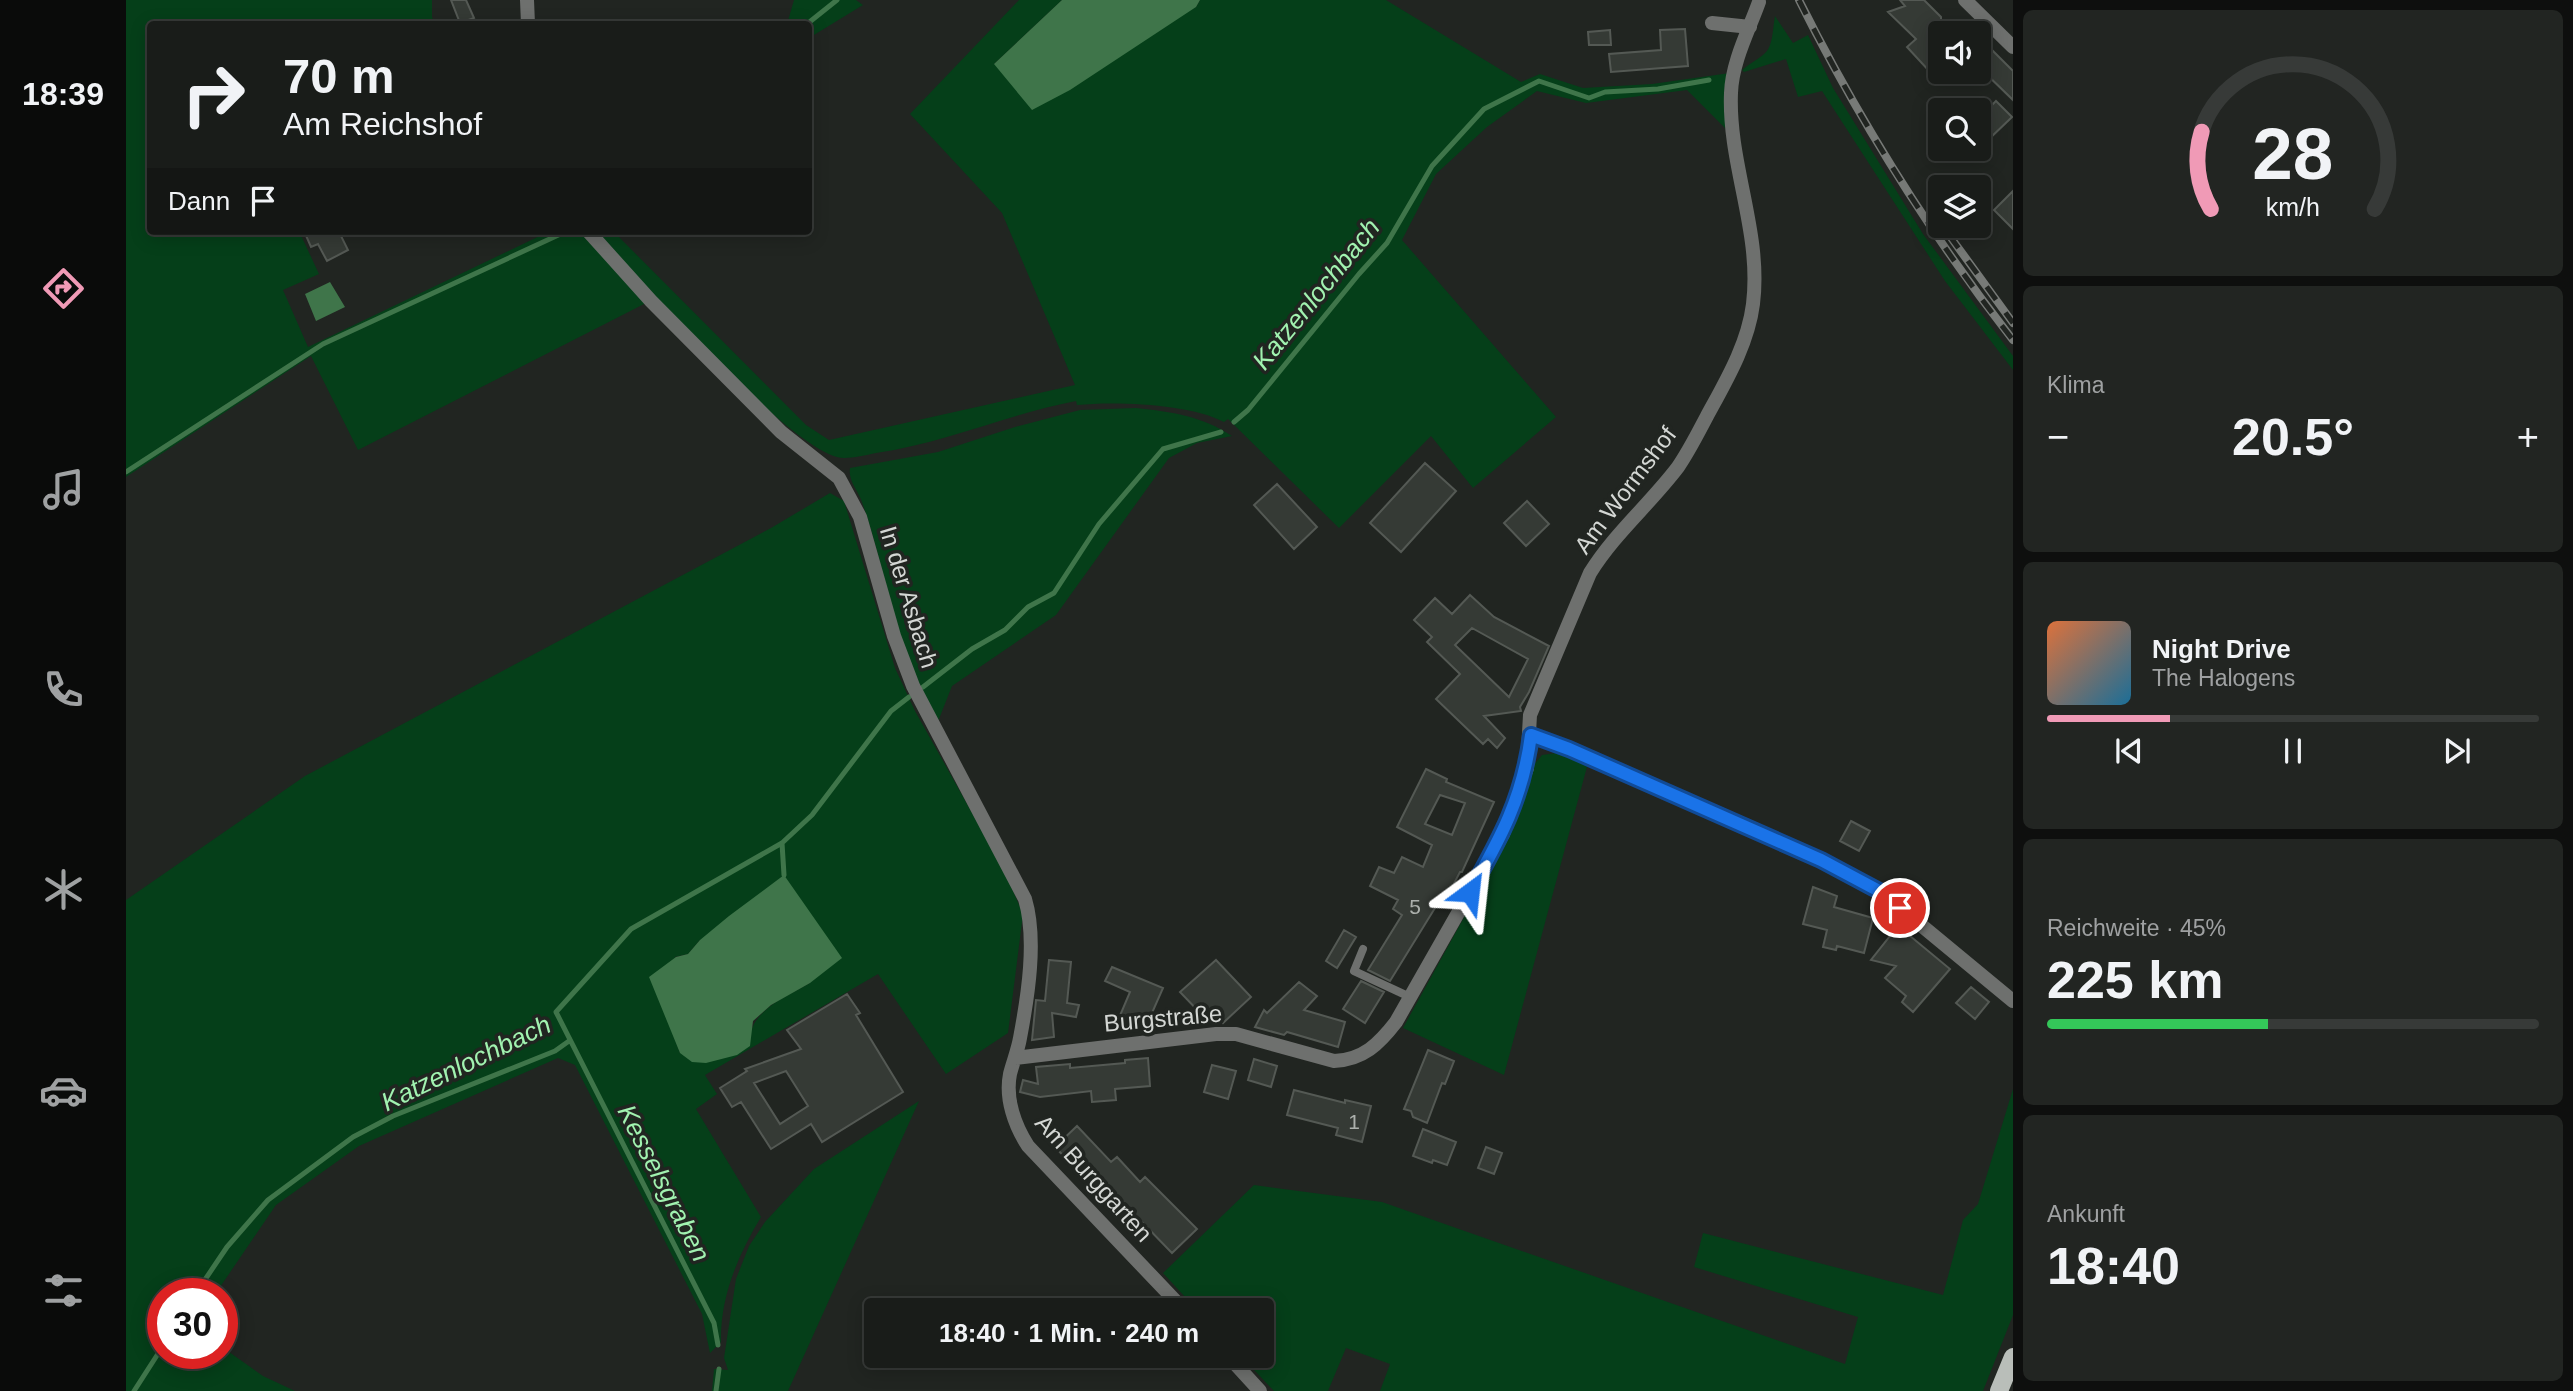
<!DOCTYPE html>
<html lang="de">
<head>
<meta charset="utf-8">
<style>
  body { margin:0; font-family:Arial,sans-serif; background:#222522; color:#f1f3f6; height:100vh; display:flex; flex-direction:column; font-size:26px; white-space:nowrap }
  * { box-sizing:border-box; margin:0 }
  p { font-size:23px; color:#9fa1a2 }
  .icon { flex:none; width:38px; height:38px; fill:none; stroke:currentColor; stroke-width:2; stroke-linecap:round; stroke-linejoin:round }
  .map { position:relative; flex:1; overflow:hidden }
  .drawer { display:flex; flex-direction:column; gap:10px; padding:10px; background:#0e0f0e; width:560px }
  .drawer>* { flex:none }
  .hud { position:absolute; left:21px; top:21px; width:665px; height:214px; border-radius:7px; box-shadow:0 4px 18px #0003,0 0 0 2px #373a38; background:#191c19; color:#f1f3f6; overflow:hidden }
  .tools { position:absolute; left:1802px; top:21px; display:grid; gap:14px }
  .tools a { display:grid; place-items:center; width:63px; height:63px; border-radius:7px; background:#191c19; box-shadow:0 4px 18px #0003,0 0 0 2px #373a38; font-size:35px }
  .speed { position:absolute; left:21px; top:1278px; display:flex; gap:14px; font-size:35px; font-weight:700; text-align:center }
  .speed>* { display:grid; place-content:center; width:91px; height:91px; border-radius:50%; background:#191c19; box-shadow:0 4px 18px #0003,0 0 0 2px #373a38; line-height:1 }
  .speed .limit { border:10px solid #d22; background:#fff; color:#111 }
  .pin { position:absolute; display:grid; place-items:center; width:60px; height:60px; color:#fff; margin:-30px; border:4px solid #fff; border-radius:50%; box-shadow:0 2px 7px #0007 }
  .me { position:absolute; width:77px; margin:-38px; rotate:30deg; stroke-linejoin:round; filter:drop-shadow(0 0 5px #0008) }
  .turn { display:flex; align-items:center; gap:24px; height:147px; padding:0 21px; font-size:32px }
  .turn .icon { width:91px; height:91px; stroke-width:2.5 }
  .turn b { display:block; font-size:49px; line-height:60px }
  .then { display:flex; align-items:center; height:66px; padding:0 21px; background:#0003; gap:14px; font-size:26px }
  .big { font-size:52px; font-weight:600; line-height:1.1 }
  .drawer .widget { flex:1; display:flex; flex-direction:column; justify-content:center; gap:10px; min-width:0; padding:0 24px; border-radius:10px; background:#222522 }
  .drawer .dial { align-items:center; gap:0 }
  .dial svg { height:182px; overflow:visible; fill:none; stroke:#373a38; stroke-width:7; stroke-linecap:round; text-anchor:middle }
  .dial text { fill:#f1f3f6; stroke:none }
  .song { display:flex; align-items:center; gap:21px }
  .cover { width:84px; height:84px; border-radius:10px; background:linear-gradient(135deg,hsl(20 70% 55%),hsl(200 70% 35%)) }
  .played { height:7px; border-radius:4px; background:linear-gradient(90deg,#f09ab6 25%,#373a38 25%) }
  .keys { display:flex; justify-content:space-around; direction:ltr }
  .heat { display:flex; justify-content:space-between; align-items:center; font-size:38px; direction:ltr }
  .charge { height:10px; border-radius:5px; background:linear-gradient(90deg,#34c759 45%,#373a38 0) }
  .trip { position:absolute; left:738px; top:1298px; width:410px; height:70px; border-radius:7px; background:#191c19; box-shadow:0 4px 18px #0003,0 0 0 2px #373a38; font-weight:600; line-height:70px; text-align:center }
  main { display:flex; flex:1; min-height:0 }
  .menu { display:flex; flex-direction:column; width:126px; justify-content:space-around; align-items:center; background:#0a0b0a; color:#9fa1a2 }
  .menu .icon { width:49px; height:49px }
  .menu .active { color:#f09ab6 }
  .menu b { font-size:32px; color:#f1f3f6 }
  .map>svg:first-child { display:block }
  .green { fill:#053f19; fill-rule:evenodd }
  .water { fill:#3f754a }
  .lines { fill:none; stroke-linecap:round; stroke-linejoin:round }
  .stream { stroke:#3f754a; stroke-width:5 }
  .building { fill:#353a35; stroke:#545954; stroke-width:2; fill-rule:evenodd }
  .service { stroke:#6e706e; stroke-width:8 }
  .minor { stroke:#6e706e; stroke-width:14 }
  .tertiary { stroke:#6e706e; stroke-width:14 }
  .primary { stroke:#b9beb9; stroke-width:18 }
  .rail-casing { stroke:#777a77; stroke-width:8 }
  .rail { stroke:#212521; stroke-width:5; stroke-dasharray:16; stroke-linecap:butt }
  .route-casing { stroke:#114b97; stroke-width:18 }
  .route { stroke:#1a73e8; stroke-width:12 }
  .labels { text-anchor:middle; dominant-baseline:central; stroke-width:7; stroke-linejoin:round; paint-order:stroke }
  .number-label { font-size:21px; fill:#acb0ac }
  .street-label { font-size:24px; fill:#d4d7d4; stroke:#212521 }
  .water-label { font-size:26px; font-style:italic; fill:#a1f2b0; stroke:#212521 }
</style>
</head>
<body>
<main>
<nav class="menu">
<b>18:39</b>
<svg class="icon active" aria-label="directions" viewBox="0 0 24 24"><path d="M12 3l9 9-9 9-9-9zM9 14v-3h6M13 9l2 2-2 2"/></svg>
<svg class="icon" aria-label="music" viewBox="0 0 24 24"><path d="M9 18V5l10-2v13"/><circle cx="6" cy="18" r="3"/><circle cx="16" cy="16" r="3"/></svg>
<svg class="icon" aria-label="phone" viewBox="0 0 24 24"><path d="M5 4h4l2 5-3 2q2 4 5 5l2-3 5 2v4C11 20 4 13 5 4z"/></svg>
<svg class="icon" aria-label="climate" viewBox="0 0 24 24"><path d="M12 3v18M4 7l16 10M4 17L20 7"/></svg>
<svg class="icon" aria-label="car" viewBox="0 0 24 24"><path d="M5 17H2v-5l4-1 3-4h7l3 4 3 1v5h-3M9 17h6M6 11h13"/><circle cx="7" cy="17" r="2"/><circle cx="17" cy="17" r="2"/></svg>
<svg class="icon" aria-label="filters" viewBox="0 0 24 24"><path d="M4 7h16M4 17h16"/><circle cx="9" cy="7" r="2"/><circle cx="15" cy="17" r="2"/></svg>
</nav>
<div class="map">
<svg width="1887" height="1391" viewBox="0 0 1887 1391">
  <rect width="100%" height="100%" fill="#212521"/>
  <path class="green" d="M0 0H306V17L309 24H24V231H173L193 274 157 290 182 347 424 231H454L520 303 232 450 185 356 0 477Z
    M668 0H730L737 5 683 38 682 24H661Z
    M893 0H936L868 64 1070 7 1074 0H1260L1395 82 1414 74 1457 88 1526 84 1604 73 1602 131 1561 90 1460 103 1411 91 1361 127 1310 174 1276 240 1430 417 1347 488 1305 436 1213 528 1102 419 1098 422C1065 404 990 401 951 405L950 401C882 414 819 443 750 453 740 455 728 458 718 458 669 458 508 273 469 231H487L680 425 703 440 949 385 876 213 784 114Z
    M1649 16 1667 43 1682 35 1707 88 1797 234 1887 356V370L1819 281 1696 91 1672 97 1660 59 1618 72 1616 70C1624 63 1635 58 1641 51 1647 43 1647 26 1649 16Z
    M1010 408C1046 412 1076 416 1106 436L1071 443 1043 458 930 615 826 686 811 724C771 656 762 576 736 502 732 490 722 481 724 468L812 452 889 427 954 410Z
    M704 493 718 501 769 668 789 711 878 870 897 914 882 1033 820 1074 752 974 579 1075 591 1094 570 1109 635 1217C612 1255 594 1297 595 1342L584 1353 576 1314 449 1065 432 1058 233 1146 150 1205 90 1293H37V1353H96V1347L137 1376 169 1391H0V900L179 776 645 528ZM574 940 684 983C662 996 631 1007 624 1034L554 1053 544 1026 549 957 562 954Z
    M1431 753 1462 763 1378 1075 1277 1028 1379 843 1406 767 1416 755Z
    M1887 1089V1315L1857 1391H1254L1264 1364 1220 1348 1202 1391H1148L1115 1356H1136V1311H1072L1037 1273 1128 1185 1256 1202 1719 1364 1732 1317 1568 1267 1577 1233 1817 1295 1837 1220 1852 1204Z
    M793 1101 662 1391H586L588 1369 602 1370 598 1358 610 1279 623 1246 639 1222 688 1169Z"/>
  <path class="water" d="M936 0H1074L1070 7 944 90 906 110 868 64Z
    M204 282 219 307 190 321 179 294Z
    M658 875 716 958 684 983 645 1005 627 1021 624 1046 611 1055 580 1063 566 1062 554 1053 523 977 550 957 562 954 574 940 603 916Z"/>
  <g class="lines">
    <path class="stream" d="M681 24 711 0
      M1108 422 1122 410 1233 274 1261 243 1306 166 1358 109 1413 81 1463 98 1479 92 1532 89 1583 80
      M0 472 197 344 441 231
      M797 687 846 649 879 630 902 607 928 593 973 524 1037 449 1095 432
      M656 843 658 875
      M70 1293 101 1247 142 1200 227 1137 267 1116 429 1051 443 1041
      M592 1345 588 1323 430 1012 505 929 656 843 686 815 765 711 783 697
      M8 1391 37 1346
      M590 1391 593 1369"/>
  </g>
  <path class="building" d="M325 0H340L348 18 334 23Z
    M1774 0H1798L1815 17V22L1808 29 1815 36V63L1805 73 1781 47 1790 39 1762 12 1779 6Z
    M1559 29 1562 66 1485 72 1483 54 1535 50 1534 30Z
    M1484 30 1485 45H1463L1462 32Z
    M1853 37 1887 71V100L1853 67Z
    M1870 101 1886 117 1862 140 1859 112Z
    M1887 191V229L1868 210Z
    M178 231H219L214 234 222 250 201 261 192 244 185 247Z
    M1299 463 1330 491 1275 552 1244 523Z
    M1151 484 1191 527 1168 549 1128 505Z
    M1401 501 1423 524 1400 546 1378 523Z
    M1344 595 1368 617 1423 646 1403 692 1394 707 1395 711 1358 716 1379 738 1371 748 1362 739 1357 744 1310 699 1334 674 1301 642 1306 637 1288 620 1309 598 1326 614ZM1346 628 1402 659 1383 697 1329 645Z
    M1300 769 1321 779 1320 782 1368 802 1336 872H1334L1321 897 1317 895 1264 981 1242 970 1276 915 1267 909 1272 900 1244 886 1253 867 1268 873 1276 857 1297 867 1306 845 1271 827ZM1314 795 1339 803 1326 835 1299 824Z
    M1725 821 1744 831 1733 851 1714 841Z
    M1687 887 1711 896 1708 907 1747 918 1738 953 1711 946 1710 950 1697 947 1701 930 1677 924Z
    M1772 926 1824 969 1787 1012 1776 1002 1780 996 1759 978 1770 966 1745 960Z
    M1218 930 1230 937 1211 968 1200 961Z
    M923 960 945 962 941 1003 953 1005 950 1017 926 1013 928 1037 906 1040 910 1000 919 1001Z
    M1090 960 1125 997 1097 1023 1085 1010 1078 1017 1054 992Z
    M986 967 1037 988 1022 1022 1009 1016 1003 1031 990 1025 1004 992 979 981Z
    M1235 981 1258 992 1239 1023 1217 1009Z
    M1173 982 1191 996 1178 1010 1219 1022 1212 1047 1161 1032 1158 1035 1129 1027 1138 1010 1141 1013Z
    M1845 987 1863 1002 1849 1019 1830 1003Z
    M721 994 734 1013 730 1015 777 1092 696 1142 685 1124 645 1149 615 1102 606 1107 594 1088 621 1071 619 1069 675 1049 661 1030ZM660 1071 682 1106 654 1124 628 1083Z
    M1302 1050 1328 1061 1319 1084 1316 1083 1301 1123 1287 1117 1285 1111 1278 1109Z
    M1022 1058 1024 1086 989 1089 990 1100 966 1102 965 1091 914 1097 894 1092 897 1080 912 1084 910 1067 944 1064V1068L999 1063V1060Z
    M1128 1059 1151 1066 1145 1087 1122 1080Z
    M1086 1065 1110 1071 1102 1099 1078 1092Z
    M1168 1090 1219 1103V1100L1245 1106 1236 1142 1210 1135 1212 1128 1161 1115Z
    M951 1126 985 1162 991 1157 1014 1182 1019 1177 1071 1229 1046 1253 985 1190 980 1194 954 1165 950 1169 929 1147Z
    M1297 1129 1330 1142 1321 1165 1307 1160 1306 1163 1287 1156Z
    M1360 1147 1376 1153 1368 1174 1352 1168Z"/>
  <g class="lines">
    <path class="service" d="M1237 949 1228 971 1284 997"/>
    <path class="minor" d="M401 0 402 24
      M1586 23 1624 27
      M462 231 525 301 655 432 713 478 734 517 768 636 787 686 899 899C911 939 902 996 894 1038 892 1050 887 1062 884 1074 879 1099 889 1126 902 1146L1059 1311
      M1405 735 1442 749C1547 795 1655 836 1755 892L1887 1001
      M889 1058 1090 1034H1110L1208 1061C1237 1060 1253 1044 1270 1022L1377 834 1401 768 1404 715 1464 573C1488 534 1524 504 1552 467 1563 451 1572 433 1581 416 1600 381 1622 344 1627 304 1636 232 1602 164 1605 93 1606 62 1623 30 1633 2
      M1102 1356 1134 1391"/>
    <path class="tertiary" d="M1839 0 1887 47"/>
    <path class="primary" d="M1873 1391 1887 1357"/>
    <defs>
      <path id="rail" d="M1673 0C1733 120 1804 234 1887 340
        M1823 235 1887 323"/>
    </defs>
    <use href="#rail" class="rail-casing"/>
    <use href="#rail" class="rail"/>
  </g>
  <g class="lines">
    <defs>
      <path id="route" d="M1344 892C1374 839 1397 798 1405 735L1443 749 1695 860 1755 892 1774 908"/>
    </defs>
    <use href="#route" class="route-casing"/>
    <use href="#route" class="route"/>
  </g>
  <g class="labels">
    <g class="number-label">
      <text x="1289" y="906">5</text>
      <text x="1228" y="1121">1</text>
    </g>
    <g class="street-label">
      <text transform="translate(1499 490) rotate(-53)">Am Wormshof</text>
      <text transform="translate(783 597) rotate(73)">In der Asbach</text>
      <text transform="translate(1037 1018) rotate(-5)">Burgstraße</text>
      <text transform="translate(968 1178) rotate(48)">Am Burggarten</text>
    </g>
    <g class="water-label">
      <text transform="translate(1190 294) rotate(-51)">Katzenlochbach</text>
      <text transform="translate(340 1063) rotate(-26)">Katzenlochbach</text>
      <text transform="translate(538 1183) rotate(63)">Kesselsgraben</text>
    </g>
  </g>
</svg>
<div class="tools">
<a><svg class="icon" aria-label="sound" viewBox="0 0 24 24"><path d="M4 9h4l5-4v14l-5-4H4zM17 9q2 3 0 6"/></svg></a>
<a><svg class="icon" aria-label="search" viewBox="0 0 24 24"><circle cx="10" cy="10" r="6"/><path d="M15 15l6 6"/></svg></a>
<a><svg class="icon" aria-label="layers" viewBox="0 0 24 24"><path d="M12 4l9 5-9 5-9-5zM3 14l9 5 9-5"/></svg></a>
</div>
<div class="speed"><div class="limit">30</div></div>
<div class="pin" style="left:1774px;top:908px;background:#d93025"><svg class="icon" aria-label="arrive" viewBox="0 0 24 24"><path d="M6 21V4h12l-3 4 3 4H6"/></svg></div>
<svg class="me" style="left:1344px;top:892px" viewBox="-20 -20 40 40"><path d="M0-17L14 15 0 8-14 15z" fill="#1a73e8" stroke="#fff" stroke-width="4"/></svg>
<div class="trip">18:40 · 1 Min. · 240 m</div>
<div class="hud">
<div class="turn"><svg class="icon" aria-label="right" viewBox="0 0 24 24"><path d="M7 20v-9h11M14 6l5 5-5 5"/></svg><div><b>70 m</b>Am Reichshof</div></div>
<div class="then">Dann<svg class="icon" aria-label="arrive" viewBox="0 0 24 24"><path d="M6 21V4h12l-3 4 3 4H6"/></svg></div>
</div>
</div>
<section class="drawer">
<div class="widget dial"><svg viewBox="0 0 100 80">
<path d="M14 69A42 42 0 1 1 86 69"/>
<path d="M14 69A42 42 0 0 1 10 35" stroke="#f09ab6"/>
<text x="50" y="56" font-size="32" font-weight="700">28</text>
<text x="50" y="72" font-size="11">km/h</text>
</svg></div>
<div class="widget"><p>Klima</p>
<div class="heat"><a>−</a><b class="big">20.5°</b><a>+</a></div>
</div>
<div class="widget">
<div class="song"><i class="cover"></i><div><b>Night Drive</b><p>The Halogens</p></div></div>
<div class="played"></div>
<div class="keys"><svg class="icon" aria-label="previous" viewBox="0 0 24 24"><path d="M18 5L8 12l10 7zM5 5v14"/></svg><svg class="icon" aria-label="pause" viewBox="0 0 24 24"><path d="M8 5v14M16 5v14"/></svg><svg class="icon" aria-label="next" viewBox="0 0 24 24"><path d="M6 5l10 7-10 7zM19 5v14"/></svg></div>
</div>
<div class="widget"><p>Reichweite · 45%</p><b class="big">225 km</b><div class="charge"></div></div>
<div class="widget"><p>Ankunft</p><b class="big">18:40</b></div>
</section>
</main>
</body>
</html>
